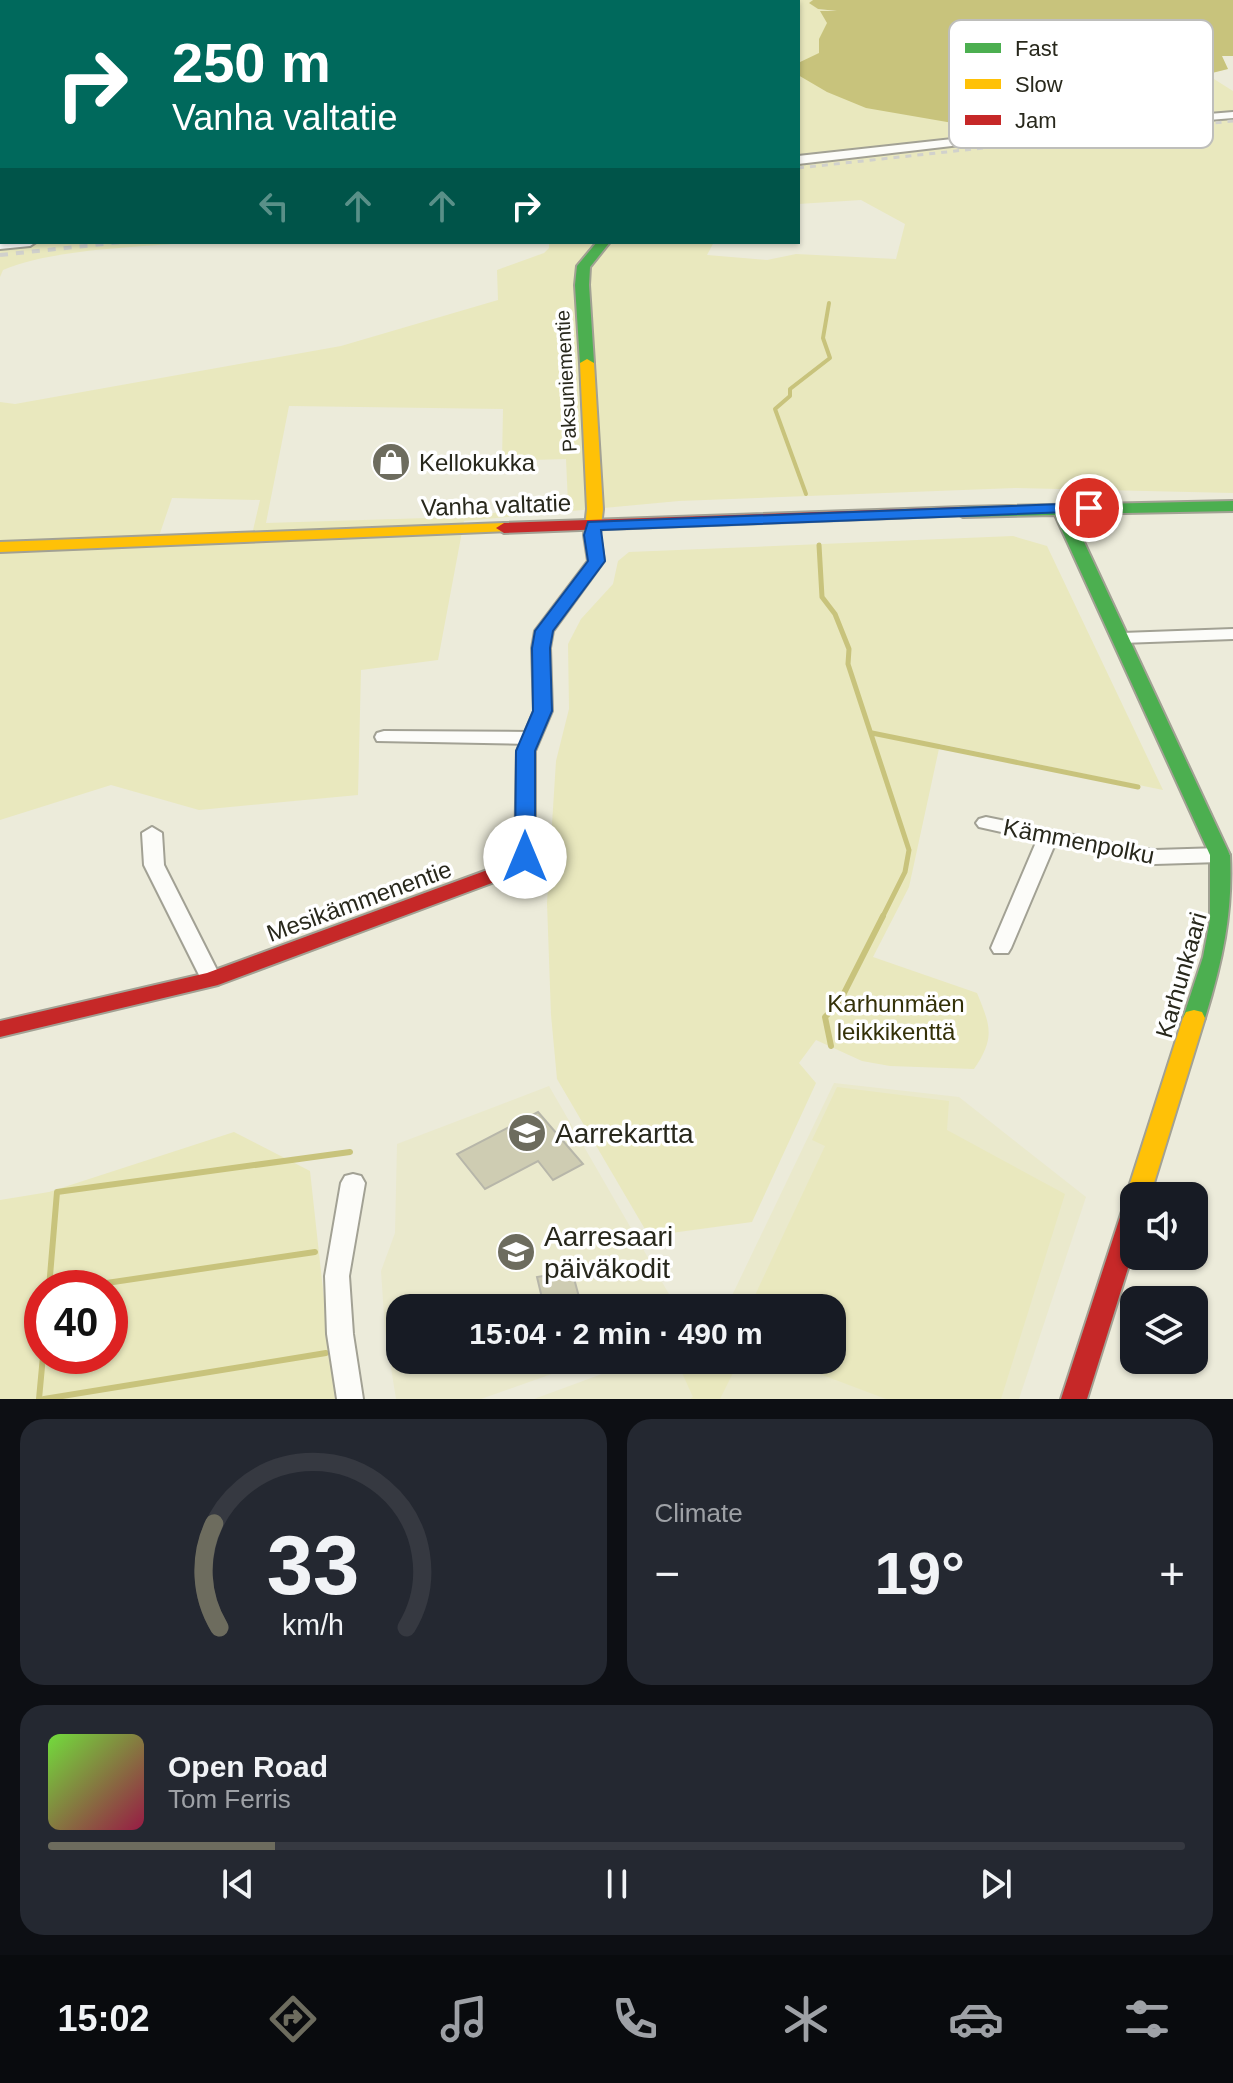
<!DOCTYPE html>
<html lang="en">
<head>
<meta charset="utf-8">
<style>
  body { margin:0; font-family:Helvetica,sans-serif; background:#242831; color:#f1f3f6; height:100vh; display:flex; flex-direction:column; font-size:30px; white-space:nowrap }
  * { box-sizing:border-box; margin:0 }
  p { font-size:26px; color:#9ea1a6 }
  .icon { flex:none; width:44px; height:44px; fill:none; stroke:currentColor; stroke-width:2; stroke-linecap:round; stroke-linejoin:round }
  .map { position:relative; height:1399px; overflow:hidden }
  .details { display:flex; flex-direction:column; gap:20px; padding:20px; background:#0d0f14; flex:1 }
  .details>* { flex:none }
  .guide { position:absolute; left:0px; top:0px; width:800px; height:244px; box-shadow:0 2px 6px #0004; background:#00695c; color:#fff; overflow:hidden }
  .tools { position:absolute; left:1120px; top:1182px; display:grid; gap:16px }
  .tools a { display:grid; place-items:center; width:88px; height:88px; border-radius:16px; background:#171b24; box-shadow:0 2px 6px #0004; font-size:40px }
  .speed { position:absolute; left:24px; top:1270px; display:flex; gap:16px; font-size:40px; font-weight:700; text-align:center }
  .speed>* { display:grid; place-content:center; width:104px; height:104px; border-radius:50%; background:#171b24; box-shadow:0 2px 6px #0004; line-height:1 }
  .speed .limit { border:12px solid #d22; background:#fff; color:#111 }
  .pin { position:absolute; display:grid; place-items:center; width:68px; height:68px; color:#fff; margin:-34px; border:4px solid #fff; border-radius:50%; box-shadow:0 2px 8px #0007 }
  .me { position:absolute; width:88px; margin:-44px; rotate:0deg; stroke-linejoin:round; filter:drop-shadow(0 0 6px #0008) }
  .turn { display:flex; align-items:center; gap:28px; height:168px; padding:0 40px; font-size:36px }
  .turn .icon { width:104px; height:104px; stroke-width:2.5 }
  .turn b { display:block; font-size:56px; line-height:68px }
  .lanes { display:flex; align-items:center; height:76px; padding:0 40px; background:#0003; justify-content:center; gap:40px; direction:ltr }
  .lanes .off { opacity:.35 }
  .big { font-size:60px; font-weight:700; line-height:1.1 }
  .details .card { flex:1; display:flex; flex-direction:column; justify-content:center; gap:12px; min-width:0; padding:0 28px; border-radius:24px; background:#242831 }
  .details .dial { align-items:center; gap:0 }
  .dial svg { height:208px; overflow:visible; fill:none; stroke:#363941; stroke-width:7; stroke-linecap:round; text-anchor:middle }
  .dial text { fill:#f1f3f6; stroke:none }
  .song { display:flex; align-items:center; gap:24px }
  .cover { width:96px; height:96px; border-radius:12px; background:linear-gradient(135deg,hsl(100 70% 55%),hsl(340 70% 35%)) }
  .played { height:8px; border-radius:4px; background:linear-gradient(90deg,#6d6c5e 20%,#363941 20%) }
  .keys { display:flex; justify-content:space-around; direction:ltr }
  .heat { display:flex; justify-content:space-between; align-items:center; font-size:44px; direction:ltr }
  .details .tiles { flex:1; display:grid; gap:20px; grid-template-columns:1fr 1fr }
  .card:last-child { grid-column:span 2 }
  .trip { position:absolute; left:386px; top:1294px; width:460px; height:80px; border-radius:24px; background:#171b24; box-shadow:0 2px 6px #0004; font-weight:700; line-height:80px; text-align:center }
  .tabs { display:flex; height:128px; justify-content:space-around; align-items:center; background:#090b0e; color:#9ea1a6 }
  .tabs .icon { width:56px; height:56px }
  .tabs .active { color:#6d6c5e }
  .tabs b { font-size:36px; color:#f1f3f6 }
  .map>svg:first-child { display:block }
  .built { fill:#eae9cc }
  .green { fill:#e9e8be; fill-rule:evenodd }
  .water { fill:#c8c37c }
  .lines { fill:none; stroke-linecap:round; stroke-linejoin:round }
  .stream-far2 { stroke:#c8c37c; stroke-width:4 }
  .stream-far1 { stroke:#c8c37c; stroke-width:5 }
  .stream { stroke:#c8c37c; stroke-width:6 }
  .building { fill:#ceccb2; stroke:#b7b6a9; stroke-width:2 }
  .street-casing { stroke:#a2a194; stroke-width:4 }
  .fast-casing { stroke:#a2a194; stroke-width:4 }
  .slow-casing { stroke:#a2a194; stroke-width:4 }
  .jam-casing { stroke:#a2a194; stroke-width:4 }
  .street { fill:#fcfcf9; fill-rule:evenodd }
  .fast { fill:#4caf50; fill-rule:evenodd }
  .slow { fill:#ffc107; fill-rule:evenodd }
  .jam { fill:#c62828; fill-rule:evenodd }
  .rail-far1 { stroke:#d1d1cc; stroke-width:3; stroke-dasharray:6 6; stroke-linecap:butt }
  .rail { stroke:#d1d1cc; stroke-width:4; stroke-dasharray:8 8; stroke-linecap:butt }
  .route { fill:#1a73e8; stroke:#114b97; stroke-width:2 }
  .labels { text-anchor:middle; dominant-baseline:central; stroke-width:7; stroke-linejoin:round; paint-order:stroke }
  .far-street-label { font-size:20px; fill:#28281c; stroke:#fff }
  .poi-label { font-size:24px; fill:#28281c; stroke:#fff; text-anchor:start }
  .street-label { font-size:24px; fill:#28281c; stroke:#fff }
  .park-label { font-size:24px; fill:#343108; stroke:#fff }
  .near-poi-label { font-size:28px; fill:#28281c; stroke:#fff; text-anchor:start }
  .key { fill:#fff; stroke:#bebebb; stroke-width:2 }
  .key-label { font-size:22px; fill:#28281c }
</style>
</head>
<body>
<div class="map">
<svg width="1233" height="1399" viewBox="0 0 1233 1399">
  <rect width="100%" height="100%" fill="#ecebda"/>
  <path class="built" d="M834 1083 959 1097 1086 1197 1019 1399H534L640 1360H832V1308H726Z
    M549 1086 677 1308H400V1360H591L481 1399H396L385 1330 381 1271 395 1233 397 1144Z"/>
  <path class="green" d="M0 0H128L2 2V242H194C136 248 56 248 3 270L0 277Z
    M541 0H813L810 3 818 9 1221 55 1228 69 1206 74 1233 91V493L1015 488 679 501 464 521 438 660 361 670 358 795 199 810 111 785 0 820V402L15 404 341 346 498 300 497 270 544 253 549 248V242H714L707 255 767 260 796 254 896 259 905 224 861 200 798 204V2ZM289 406 503 409 502 461 566 459 568 504 460 517 266 523ZM172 498 260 500 251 539 157 542Z
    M1013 536 1047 546 1163 790 940 744 909 887 873 957 977 993C990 1025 996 1037 974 1069L890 1066 862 1061 816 1040 799 1063 816 1083 752 1222 649 1236 557 1079 551 1015 547 903 556 761 569 709 568 644 581 619 613 584 618 561 629 552Z
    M837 1087 949 1101 947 1130 1065 1194 1001 1399H886L796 1365H737L720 1399H690L693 1397 676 1360H832V1308H749L825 1146 812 1140Z
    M234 1132 310 1171 335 1399H0V1200L49 1192ZM42 1288H110V1356H42Z"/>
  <path class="water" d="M128 0H541L126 2Z
    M813 0H1233V56H1222L1228 69 1168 84 1164 117 1005 132 866 108 827 92 798 75V63L819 53V39L827 23 820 11H837L818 9 809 3Z"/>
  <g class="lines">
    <path class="stream-far2" d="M806 494 775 409 790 396V389L830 358 823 338 829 303"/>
    <path class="stream-far1" d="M819 545 822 597 835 614 849 649 848 664 909 850 905 872 882 918
      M872 733 1138 787"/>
    <path class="stream" d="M831 1046 825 1017 839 1003 883 916
      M49 1288 57 1192 350 1152
      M73 1288 315 1252
      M39 1399 43 1356
      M44 1399 326 1353"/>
  </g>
  <path class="building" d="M538 1112 583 1164 553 1180 538 1161 485 1189 457 1154Z
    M572 1271 582 1308H520V1302L542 1298 537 1277Z"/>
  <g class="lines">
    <defs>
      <path id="street" d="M645 0H659L644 2Z
        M0 35H2V41H0Z
        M1233 112V118L1088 130 798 164V156L1088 124Z
        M0 241 2 242H36L30 246 0 249Z
        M1233 629V639L1122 643 1113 638 1122 633Z
        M384 731 530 732 539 738 530 744 377 741 375 737 377 733Z
        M986 817 1131 847 1155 850 1220 848 1227 850 1230 855 1227 860 1220 862 1155 864 1055 844 1011 948 1008 953H994L991 948 1037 840 979 827 976 823 979 819Z
        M152 827 162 833 164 865 222 980 218 985H204L144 865 142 833Z
        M353 1174 361 1176 365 1183 349 1276 353 1334 363 1399H337L327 1334 325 1276 341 1183 345 1176Z"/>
      <path id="fast" d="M597 242H610L590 267 589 285 594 363 587 367 580 363 575 285 577 266Z
        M1233 501V511L1071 514 1230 855C1233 913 1222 963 1205 1018L1202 1024 1194 1026 1186 1024 1183 1018 1203 957 1210 920V855L1055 515 963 517 955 512 963 507Z"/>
      <path id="slow" d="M587 359 594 363 603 509 600 535 604 561 553 631 550 648 552 711 535 751V857C526 870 510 881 494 877L491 872 515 855 517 751 534 711 532 648 535 631 588 561 584 535 587 509 580 363Z
        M504 523 510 525 512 528 510 531 0 552V542Z
        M1194 1010 1202 1012 1205 1018 1150 1196H1134V1204L1126 1196 1183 1018 1186 1012Z"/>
      <path id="jam" d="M963 507 971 512 969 515 504 533 496 528 504 523Z
        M501 865 508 867 511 872 508 877 218 985 0 1037V1021L207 973Z
        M1134 1202V1249L1087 1399H1061L1122 1211 1126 1204Z"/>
    </defs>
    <use href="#street" class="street-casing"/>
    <use href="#fast" class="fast-casing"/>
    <use href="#slow" class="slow-casing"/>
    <use href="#jam" class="jam-casing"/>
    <use href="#street" class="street"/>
    <use href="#fast" class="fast"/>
    <use href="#slow" class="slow"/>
    <use href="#jam" class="jam"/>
    <path class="rail-far1" d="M798 168 1233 121"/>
    <path class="rail" d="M0 255 122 242"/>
  </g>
  <path class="route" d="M1089 503 1097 508 1094 511 601 530 605 561 553 631 550 648 552 711 535 751V857L525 864 515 857 516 751 533 711 532 648 535 631 588 561 584 535 588 522Z"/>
  <defs>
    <symbol id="shop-disc" viewBox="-11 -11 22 22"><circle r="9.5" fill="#6d6c5e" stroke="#fff"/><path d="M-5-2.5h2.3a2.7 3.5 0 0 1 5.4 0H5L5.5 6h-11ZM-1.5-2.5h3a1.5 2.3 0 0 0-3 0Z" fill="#fff"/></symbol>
    <symbol id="school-disc" viewBox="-11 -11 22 22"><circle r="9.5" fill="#6d6c5e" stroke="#fff"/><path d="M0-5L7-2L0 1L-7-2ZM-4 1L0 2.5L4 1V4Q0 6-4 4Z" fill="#fff"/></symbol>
  </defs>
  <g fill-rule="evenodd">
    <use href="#shop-disc" x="369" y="440" width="44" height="44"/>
    <use href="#school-disc" x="505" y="1111" width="44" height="44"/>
    <use href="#school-disc" x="494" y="1230" width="44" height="44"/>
  </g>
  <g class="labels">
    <g class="far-street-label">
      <text transform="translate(566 381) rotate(-93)">Paksuniementie</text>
    </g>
    <g class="poi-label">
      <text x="419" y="462">Kellokukka</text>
    </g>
    <g class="street-label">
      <text transform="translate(496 505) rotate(-2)">Vanha valtatie</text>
      <text transform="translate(1079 841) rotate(11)">Kämmenpolku</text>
      <text transform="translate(359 901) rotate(-20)">Mesikämmenentie</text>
      <text transform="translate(1181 975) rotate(-74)">Karhunkaari</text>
    </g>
    <g class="park-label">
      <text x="896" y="1003">Karhunmäen<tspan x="896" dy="28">leikkikenttä</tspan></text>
    </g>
    <g class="near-poi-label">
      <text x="555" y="1133">Aarrekartta</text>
      <text x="544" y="1236">Aarresaari<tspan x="544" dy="32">päiväkodit</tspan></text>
    </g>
  </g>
  <rect x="949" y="20" width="264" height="128" rx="12" class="key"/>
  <rect x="965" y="43" width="36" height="10" fill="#4caf50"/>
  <rect x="965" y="79" width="36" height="10" fill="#ffc107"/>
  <rect x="965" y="115" width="36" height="10" fill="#c62828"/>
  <g class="key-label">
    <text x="1015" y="56">Fast</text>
    <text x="1015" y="92">Slow</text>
    <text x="1015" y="128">Jam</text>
  </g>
</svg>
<div class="tools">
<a><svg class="icon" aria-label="sound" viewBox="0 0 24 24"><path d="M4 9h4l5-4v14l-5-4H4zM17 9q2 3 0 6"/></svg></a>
<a><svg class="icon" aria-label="layers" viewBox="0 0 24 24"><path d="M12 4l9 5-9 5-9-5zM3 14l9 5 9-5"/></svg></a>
</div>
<div class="speed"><div class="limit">40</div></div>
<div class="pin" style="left:1089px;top:508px;background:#d93025"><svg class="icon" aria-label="arrive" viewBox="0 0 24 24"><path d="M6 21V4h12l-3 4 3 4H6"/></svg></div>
<svg class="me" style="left:525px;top:857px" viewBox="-20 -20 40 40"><circle r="19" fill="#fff"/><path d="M0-13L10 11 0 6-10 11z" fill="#1a73e8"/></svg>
<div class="trip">15:04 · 2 min · 490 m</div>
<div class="guide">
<div class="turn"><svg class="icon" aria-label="right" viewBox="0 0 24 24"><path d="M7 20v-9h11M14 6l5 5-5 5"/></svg><div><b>250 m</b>Vanha valtatie</div></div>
<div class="lanes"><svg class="icon off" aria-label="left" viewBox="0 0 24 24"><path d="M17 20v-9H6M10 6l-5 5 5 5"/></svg><svg class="icon off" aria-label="ahead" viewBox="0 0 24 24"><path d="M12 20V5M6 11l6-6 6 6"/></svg><svg class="icon off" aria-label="ahead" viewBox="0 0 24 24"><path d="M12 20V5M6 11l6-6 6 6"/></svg><svg class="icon" aria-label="right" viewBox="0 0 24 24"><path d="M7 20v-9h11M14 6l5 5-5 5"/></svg></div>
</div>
</div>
<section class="details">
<div class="tiles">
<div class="card dial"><svg viewBox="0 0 100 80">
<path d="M14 69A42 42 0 1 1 86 69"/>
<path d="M14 69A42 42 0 0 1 12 29" stroke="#6d6c5e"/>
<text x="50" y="56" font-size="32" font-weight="700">33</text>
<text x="50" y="72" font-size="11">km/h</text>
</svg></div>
<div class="card"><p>Climate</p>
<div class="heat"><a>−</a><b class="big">19°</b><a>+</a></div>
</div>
<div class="card">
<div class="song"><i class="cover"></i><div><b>Open Road</b><p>Tom Ferris</p></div></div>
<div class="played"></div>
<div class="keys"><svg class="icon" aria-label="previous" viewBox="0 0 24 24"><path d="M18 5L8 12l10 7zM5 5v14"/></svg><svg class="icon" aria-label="pause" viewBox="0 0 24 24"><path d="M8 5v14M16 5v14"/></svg><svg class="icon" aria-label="next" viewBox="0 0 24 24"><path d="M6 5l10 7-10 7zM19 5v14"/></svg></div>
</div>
</div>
</section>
<nav class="tabs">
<b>15:02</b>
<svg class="icon active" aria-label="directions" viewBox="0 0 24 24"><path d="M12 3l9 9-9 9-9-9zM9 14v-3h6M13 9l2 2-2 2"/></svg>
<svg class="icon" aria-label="music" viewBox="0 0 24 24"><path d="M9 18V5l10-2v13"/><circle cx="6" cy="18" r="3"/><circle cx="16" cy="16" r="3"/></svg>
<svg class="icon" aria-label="phone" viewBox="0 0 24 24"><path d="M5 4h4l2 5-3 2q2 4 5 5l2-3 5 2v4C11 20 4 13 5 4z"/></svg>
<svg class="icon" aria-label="climate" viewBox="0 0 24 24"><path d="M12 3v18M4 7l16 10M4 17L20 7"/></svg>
<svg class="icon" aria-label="car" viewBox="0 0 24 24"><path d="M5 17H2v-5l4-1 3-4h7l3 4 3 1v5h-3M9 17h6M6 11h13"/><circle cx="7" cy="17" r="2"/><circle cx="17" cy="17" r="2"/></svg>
<svg class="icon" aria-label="filters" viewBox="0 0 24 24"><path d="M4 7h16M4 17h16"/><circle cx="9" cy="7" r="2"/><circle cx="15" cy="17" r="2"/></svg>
</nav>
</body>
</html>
